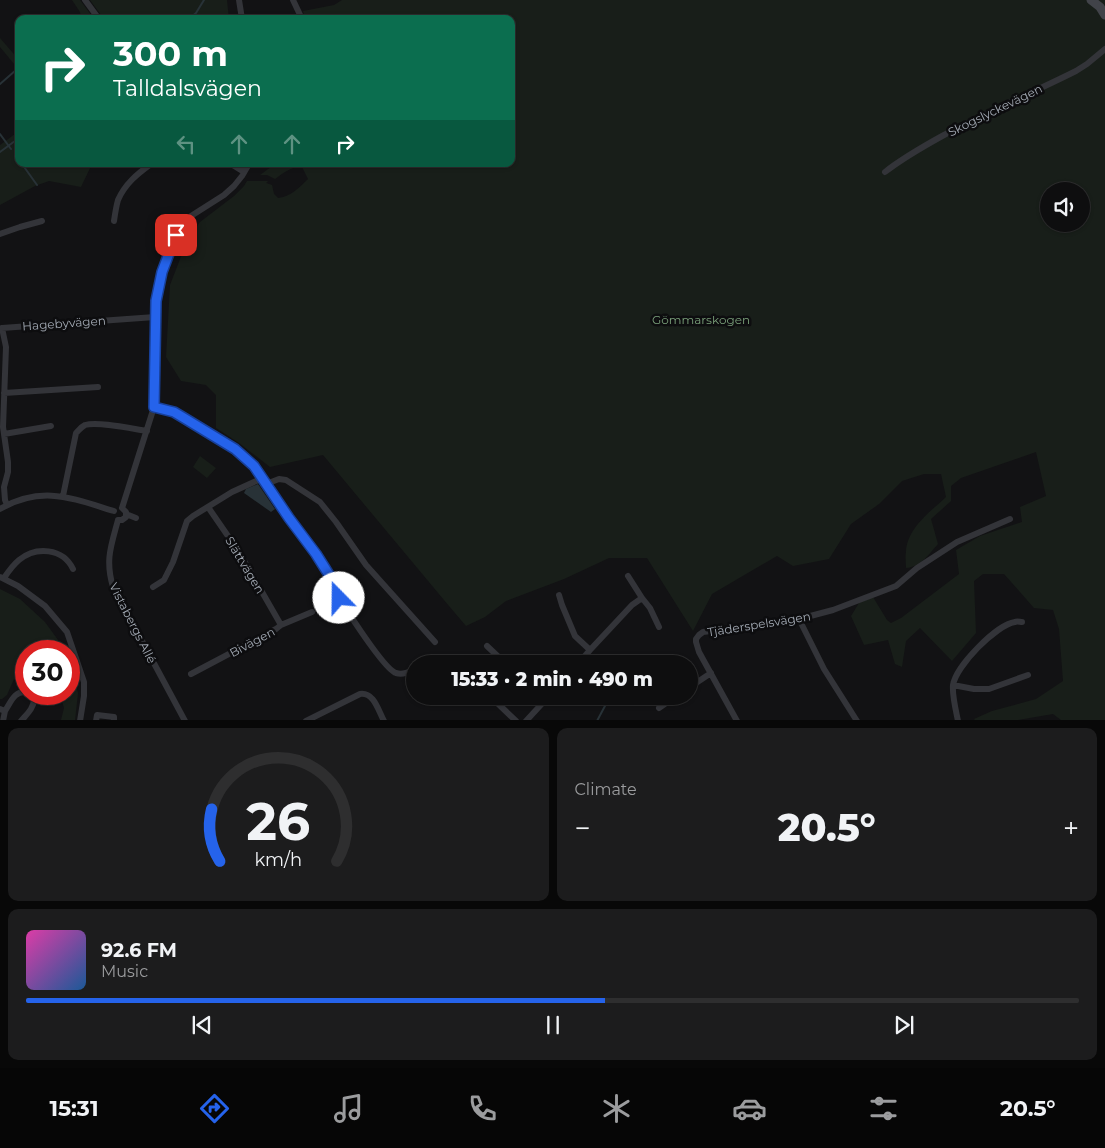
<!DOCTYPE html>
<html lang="en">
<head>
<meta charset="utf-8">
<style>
  body { margin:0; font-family:Montserrat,sans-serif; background:#1c1c1d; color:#f1f3f6; height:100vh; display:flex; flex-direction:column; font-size:19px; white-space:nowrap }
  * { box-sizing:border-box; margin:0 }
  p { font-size:16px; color:#9b9c9e }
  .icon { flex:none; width:28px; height:28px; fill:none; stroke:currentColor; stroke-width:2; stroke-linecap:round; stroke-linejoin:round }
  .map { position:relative; height:720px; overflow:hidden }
  .panel { display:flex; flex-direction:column; gap:8px; padding:8px; background:#080808; flex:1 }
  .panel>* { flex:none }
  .hud { position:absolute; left:15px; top:15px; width:500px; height:152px; border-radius:10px; box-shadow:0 1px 4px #0004,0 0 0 1px #2e2e2f; background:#0b6e4f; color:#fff; overflow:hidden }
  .tools { position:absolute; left:1040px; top:182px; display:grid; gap:10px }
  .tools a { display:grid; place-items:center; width:50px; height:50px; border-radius:50%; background:#0e0e0f; box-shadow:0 1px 4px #0004,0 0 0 1px #2e2e2f; font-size:25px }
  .speed { position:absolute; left:15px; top:640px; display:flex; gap:10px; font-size:25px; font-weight:700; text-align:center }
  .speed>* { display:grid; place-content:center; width:65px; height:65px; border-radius:50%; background:#0e0e0f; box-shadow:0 1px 4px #0004,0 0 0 1px #2e2e2f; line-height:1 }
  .speed .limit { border:8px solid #d22; background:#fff; color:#111 }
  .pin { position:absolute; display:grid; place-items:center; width:42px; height:42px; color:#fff; margin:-21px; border-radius:10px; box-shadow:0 2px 8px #0006 }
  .me { position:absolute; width:55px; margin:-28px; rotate:338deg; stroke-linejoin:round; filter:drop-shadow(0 0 4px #0008) }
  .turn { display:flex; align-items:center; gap:18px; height:105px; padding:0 15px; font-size:22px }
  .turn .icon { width:65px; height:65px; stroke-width:2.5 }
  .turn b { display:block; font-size:35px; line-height:42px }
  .lanes { display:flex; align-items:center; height:48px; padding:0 15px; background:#0003; justify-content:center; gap:25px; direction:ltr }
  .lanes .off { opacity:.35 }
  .big { font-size:38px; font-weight:800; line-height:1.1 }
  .panel .card { flex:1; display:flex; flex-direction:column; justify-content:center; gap:8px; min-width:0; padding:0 18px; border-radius:10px; background:#1c1c1d }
  .panel .dial { align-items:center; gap:0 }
  .dial svg { height:130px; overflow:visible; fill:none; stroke:#2e2e2f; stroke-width:7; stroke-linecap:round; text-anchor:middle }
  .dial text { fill:#f1f3f6; stroke:none }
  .song { display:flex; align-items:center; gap:15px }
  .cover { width:60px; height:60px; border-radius:8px; background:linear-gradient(135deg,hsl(320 70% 55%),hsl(210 70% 35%)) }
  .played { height:5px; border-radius:2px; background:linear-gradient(90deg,#2563eb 55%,#2e2e2f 55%) }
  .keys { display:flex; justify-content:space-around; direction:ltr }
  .heat { display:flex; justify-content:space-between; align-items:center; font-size:28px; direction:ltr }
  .panel .tiles { flex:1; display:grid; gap:8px; grid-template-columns:1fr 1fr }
  .card:last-child { grid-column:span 2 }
  .trip { position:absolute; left:406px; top:655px; width:292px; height:50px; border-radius:25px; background:#0e0e0f; box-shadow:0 1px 4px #0004,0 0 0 1px #2e2e2f; font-weight:800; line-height:50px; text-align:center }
  .dock { display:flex; height:80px; justify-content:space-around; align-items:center; background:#060606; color:#9b9c9e }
  .dock .icon { width:35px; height:35px }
  .dock .on { color:#2563eb }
  .dock b { font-size:22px; color:#f1f3f6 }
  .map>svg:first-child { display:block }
  .green { fill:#181e19; fill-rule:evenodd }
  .water { fill:#283237 }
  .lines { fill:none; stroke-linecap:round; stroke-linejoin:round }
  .stream { stroke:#283237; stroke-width:2 }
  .street { stroke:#333439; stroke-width:6 }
  .secondary { stroke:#414349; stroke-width:9 }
  .route-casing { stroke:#184099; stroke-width:12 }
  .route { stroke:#2563eb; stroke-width:9 }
  .labels { text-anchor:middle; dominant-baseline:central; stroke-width:5; stroke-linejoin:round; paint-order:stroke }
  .street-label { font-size:12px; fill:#a3aab4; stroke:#0d0d0f }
  .park-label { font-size:12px; fill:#7aa07a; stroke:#0d0d0f }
</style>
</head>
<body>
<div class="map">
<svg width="1105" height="721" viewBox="0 0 1105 721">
  <rect width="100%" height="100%" fill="#121214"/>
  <path class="green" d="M72 0H80L94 19H81L80 12Z
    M90 0H227L229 19H104Z
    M342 0H1105V720H1061L1053 714 1018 720H975L974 719 992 711 1036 699 1063 681 1059 629 1053 610 1034 608 1004 574H983L974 581 976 633 952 661 920 628 906 641 902 667 895 664 888 640 864 645 851 616 859 603 873 597 887 620 891 623 901 618 959 574 956 550 980 536 1022 522 1020 507 1046 496 1036 452 961 478 951 486V501L931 519 938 544C929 554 921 567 906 568 906 563 905 557 906 552 907 528 930 512 946 497L941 474H924L902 481 879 504 851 524 829 559 793 566 777 556 712 594 693 631 647 558H609L564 579 506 601 485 617 466 626 449 606 323 455 270 467 239 443 216 428V395L206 385 181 381 166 357 170 285 187 241 200 222 234 196 244 186 247 181H268L266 183 272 185 274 194 278 198C290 197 300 187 308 179L302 167C292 166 283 173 275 179L267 175H260L275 164H511V19H305L303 11 334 5ZM1049 191H1081V224H1049Z
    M0 38 19 60V70L0 47Z
    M19 131V164H92L81 187 49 181 35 186 0 205V145Z
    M200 456 216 468 207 478 193 467Z
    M0 589 20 599 45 622 66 651H26V661L17 672 7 695 2 699H0Z
    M69 656 78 693 75 720H61L64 708 60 694H69Z"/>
  <path class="water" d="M258 484 275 509 271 512 244 493 246 489Z"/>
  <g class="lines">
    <path class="stream" d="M189 19 196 13 204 0
      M0 84 16 70
      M0 134 11 149
      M0 152 19 138
      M15 154 19 160
      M22 164 37 185
      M597 721 606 704"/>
    <path class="street" d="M85 0 99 19
      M239 0 242 19
      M293 0 302 19
      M231 164 244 172
      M885 172C904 157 924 146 944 135 987 112 1032 93 1076 71L1087 64 1105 49
      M114 221C115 214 116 207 118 200 125 184 137 174 151 164
      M0 234 20 227 42 221
      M4 393 98 387
      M154 407 174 412 235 449 254 466 289 518 315 554 333 581 339 591V598C348 612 384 669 396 673 403 675 409 672 415 669
      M4 434 51 426
      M266 484 279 479 286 480 320 502 336 522 366 565 435 642
      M63 496 76 433C79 430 81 427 85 425 98 421 133 429 147 431
      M7 505 5 500 4 487 8 472V462L3 427 6 347 2 328 155 317
      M208 507 239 552 281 625
      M122 508 154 407 156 301 161 272 170 249 176 235 182 225 191 216 224 195 234 186 242 176 249 164
      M0 509C42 485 71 498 114 511
      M126 514 136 518
      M118 520C111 546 105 560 113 587L185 721
      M118 520H122L126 517V512L122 508
      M628 576 642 598 650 608 659 627
      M0 577 18 586 45 606 67 632 84 682V696L80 721
      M4 578C8 572 13 565 19 560 36 546 63 548 73 569
      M153 587 164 580 173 562 187 521 193 516 232 492 263 478
      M559 595 562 605 575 636 590 650 578 664
      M799 619 824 669 857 721
      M487 646 506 664
      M590 650 632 605 642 598
      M425 664C437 657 443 653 454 664
      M191 674 276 629 281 625 312 612
      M953 685 974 689H989L1028 675
      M690 687 711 673
      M490 696 516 721
      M659 708 676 696
      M0 709 5 711C11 702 14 691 26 692
      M3 721 5 711
      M21 721C27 714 34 708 34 699L30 694
      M96 721 97 715 114 717V721
      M306 721 360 694C374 692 378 710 384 721
      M526 721 549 696
      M737 721 699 652 696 642V639L699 635 703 632 799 619 833 610 896 586 917 568 957 542 1010 519
      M958 721C956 711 952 695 953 685 956 666 996 625 1015 622 1017 621 1020 622 1022 622"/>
    <path class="secondary" d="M1091 0 1100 7 1105 15"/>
  </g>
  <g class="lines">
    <defs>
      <path id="route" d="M176 235 162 272 156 301 154 407 174 412 184 418 235 449 254 466 289 518 316 554 333 581 339 592V598"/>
    </defs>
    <use href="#route" class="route-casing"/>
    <use href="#route" class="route"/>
  </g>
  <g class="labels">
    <g class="street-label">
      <text transform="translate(995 110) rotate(-26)">Skogslyckevägen</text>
      <text transform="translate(64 323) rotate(-4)">Hagebyvägen</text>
      <text transform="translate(245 565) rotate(59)">Slättvägen</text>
      <text transform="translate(133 623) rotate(63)">Vistabergs Allé</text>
      <text transform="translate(759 624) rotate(-9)">Tjäderspelsvägen</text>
      <text transform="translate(252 642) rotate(-28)">Bivägen</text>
    </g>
    <g class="park-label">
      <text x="701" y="319">Gömmarskogen</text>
    </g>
  </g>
</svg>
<div class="tools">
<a><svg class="icon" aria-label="sound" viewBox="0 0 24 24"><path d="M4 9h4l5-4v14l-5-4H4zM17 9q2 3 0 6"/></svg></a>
</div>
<div class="speed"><div class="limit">30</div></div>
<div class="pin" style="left:176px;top:235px;background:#d93025"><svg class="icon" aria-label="arrive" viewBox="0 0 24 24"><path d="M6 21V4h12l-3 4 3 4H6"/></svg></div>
<svg class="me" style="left:339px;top:598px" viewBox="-20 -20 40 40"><circle r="19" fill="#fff"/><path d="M0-13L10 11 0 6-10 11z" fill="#2563eb"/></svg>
<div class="trip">15:33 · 2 min · 490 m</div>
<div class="hud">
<div class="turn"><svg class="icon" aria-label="right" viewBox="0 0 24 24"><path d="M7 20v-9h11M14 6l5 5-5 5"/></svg><div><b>300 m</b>Talldalsvägen</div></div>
<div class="lanes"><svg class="icon off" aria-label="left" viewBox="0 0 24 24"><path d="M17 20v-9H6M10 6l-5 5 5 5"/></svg><svg class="icon off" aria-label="ahead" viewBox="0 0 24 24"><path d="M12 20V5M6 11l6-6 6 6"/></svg><svg class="icon off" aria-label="ahead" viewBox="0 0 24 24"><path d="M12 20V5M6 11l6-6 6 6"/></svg><svg class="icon" aria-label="right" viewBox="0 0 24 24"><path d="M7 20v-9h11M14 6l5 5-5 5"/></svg></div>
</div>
</div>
<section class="panel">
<div class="tiles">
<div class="card dial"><svg viewBox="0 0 100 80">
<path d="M14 69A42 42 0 1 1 86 69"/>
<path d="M14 69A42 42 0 0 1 9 37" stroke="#2563eb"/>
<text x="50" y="56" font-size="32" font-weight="700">26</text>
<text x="50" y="72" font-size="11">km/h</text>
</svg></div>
<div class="card"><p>Climate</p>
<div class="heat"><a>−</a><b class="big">20.5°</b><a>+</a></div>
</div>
<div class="card">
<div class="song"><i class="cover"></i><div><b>92.6 FM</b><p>Music</p></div></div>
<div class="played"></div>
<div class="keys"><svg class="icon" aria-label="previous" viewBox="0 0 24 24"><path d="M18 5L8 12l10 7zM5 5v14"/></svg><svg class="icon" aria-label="pause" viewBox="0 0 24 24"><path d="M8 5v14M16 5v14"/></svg><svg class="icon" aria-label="next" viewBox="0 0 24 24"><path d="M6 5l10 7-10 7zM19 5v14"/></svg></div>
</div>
</div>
</section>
<nav class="dock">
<b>15:31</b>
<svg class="icon on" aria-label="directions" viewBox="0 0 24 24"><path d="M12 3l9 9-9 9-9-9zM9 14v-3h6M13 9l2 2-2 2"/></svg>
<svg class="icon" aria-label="music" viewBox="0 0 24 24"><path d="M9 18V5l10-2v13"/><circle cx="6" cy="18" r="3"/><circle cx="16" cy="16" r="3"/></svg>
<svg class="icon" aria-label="phone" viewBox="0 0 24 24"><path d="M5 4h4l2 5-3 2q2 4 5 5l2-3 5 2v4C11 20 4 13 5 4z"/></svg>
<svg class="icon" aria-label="climate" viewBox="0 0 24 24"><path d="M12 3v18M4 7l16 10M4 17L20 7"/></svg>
<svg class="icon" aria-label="car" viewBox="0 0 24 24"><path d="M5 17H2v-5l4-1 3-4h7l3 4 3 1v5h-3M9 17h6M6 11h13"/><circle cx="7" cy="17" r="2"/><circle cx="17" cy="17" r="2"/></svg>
<svg class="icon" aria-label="filters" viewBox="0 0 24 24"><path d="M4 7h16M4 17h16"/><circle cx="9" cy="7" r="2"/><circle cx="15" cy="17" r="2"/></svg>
<b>20.5°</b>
</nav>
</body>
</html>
